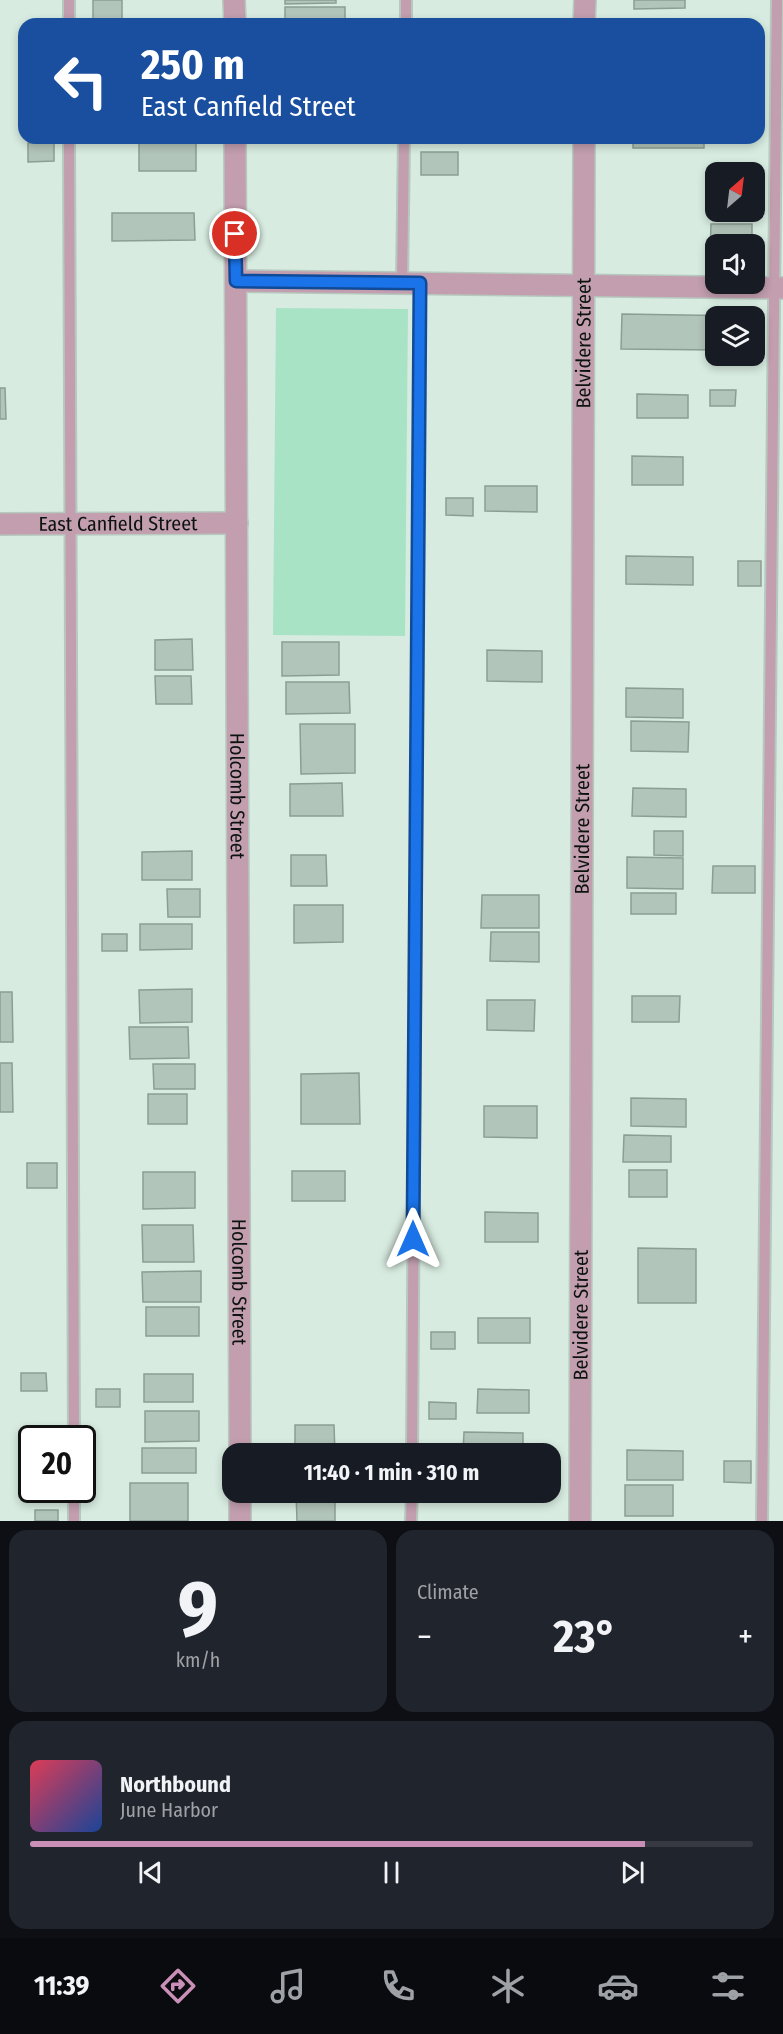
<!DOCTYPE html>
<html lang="en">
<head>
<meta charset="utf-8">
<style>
  body { margin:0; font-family:"Fira Sans Condensed",sans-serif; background:#20242c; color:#f1f3f6; height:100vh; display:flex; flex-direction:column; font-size:22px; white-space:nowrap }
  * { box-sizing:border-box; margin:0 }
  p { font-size:20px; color:#9ea1a6 }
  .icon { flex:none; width:33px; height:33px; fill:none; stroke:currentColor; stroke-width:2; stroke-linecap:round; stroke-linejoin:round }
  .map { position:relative; height:1521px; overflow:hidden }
  .sheet { display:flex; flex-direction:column; gap:9px; padding:9px; background:#0d0f14; flex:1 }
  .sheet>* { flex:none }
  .guide { position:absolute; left:18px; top:18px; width:747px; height:126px; border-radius:18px; box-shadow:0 3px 9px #0003; background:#1a4fa0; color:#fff; overflow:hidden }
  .needle { width:39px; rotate:28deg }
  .controls { position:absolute; left:705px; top:162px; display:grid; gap:12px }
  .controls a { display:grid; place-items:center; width:60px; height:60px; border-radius:12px; background:#171b24; box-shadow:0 3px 9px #0003; font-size:30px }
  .speed { position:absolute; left:18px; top:1425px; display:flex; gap:12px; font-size:30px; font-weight:700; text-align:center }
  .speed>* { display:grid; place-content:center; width:78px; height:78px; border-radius:50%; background:#171b24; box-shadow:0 3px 9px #0003; line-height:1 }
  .speed .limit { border:3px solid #111; border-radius:9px; background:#fff; color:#111 }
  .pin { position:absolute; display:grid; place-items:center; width:51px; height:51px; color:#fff; margin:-26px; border:3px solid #fff; border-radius:50%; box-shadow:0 2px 6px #0007 }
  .me { position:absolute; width:66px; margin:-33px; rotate:0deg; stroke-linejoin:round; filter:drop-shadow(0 0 4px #0008) }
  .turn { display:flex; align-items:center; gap:21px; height:126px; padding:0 24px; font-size:27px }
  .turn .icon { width:78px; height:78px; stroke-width:2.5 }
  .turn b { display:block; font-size:42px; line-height:51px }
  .big { font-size:45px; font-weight:700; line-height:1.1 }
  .sheet .widget { flex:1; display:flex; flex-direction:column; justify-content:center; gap:9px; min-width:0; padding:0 21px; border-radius:18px; background:#20242c }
  .sheet .dial { align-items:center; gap:0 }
  .dial b { font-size:78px; line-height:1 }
  .song { display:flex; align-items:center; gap:18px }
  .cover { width:72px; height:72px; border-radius:9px; background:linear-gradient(135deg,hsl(350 70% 55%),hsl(220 70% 35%)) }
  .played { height:6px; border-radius:3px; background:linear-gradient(90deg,#ca8fb6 85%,#363941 85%) }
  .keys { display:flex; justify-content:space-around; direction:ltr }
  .heat { display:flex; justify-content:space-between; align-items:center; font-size:33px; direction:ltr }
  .sheet .tiles { flex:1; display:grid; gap:9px; grid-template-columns:1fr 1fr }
  .widget:last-child { grid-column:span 2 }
  .trip { position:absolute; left:222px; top:1443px; width:339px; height:60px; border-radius:18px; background:#171b24; box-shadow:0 3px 9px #0003; font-weight:700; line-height:60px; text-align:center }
  .dock { display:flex; height:96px; justify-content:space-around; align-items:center; background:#090b0e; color:#9ea1a6 }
  .dock .icon { width:42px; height:42px }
  .dock .active { color:#ca8fb6 }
  .dock b { font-size:27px; color:#f1f3f6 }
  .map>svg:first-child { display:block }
  .green { fill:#a9e3c6 }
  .building { fill:#b2c5bb; stroke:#8c9e94; stroke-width:1.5 }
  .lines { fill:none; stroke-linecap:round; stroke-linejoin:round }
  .lane-casing { stroke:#b7c8bf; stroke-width:14 }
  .street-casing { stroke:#b7c8bf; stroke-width:24 }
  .lane { stroke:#c29eae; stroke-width:10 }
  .street { stroke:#c29eae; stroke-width:21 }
  .route-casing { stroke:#114b97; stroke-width:15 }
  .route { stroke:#1a73e8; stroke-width:10 }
  .labels { text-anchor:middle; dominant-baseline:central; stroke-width:4.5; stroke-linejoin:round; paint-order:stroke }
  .street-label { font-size:20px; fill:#0c130f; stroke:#e5f8ee }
</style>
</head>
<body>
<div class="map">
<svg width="783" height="1521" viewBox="0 0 783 1521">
  <rect width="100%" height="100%" fill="#d7ebe0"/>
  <path class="green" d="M276 308 408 309 405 636 273 635Z"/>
  <path class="building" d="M93 0H122V24H93Z
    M285 0H336V3L285 4Z
    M634 0H685V8L634 9Z
    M285 7H345V24H285Z
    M633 138H704V148H633Z
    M139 141H196V171H139Z
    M28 143H54V161L28 162Z
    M421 152H458V175H421Z
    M112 213H194L195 240 112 241Z
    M711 224H752V244H716V255H710Z
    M622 314 746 316H716V350L621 349Z
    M0 388H5L6 419H0Z
    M710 390H736L735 406H710Z
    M637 394 688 395V418H637Z
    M632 456 683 457V485H632Z
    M485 486H537V512L485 511Z
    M446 498H473V516L446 515Z
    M626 556 693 557V585L626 584Z
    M738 561H761V586H738Z
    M192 639 193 670H155V640Z
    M282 642H339V675L282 676Z
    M487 650 542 651V682L487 681Z
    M155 676H191L192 704H156Z
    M286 682H349L350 713 286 714Z
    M626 688 683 689V718L626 717Z
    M631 721 689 722 688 752 631 751Z
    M300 724H355V773L301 774Z
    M342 783 343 816H290V784Z
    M633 788 686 789V817L632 816Z
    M654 831H683V856L654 855Z
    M192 851V880H142V852Z
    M291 855H326L327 886H291Z
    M627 857 683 858V889L627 888Z
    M713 866H755V893H712Z
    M167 889H200V917H168Z
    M631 893H676V914H631Z
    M482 895H539V928H481Z
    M294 905H343V942L294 943Z
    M140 924H192V949L140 950Z
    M491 932H539V962L490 961Z
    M102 934H127V951H102Z
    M192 989V1022L140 1023 139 990Z
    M0 992H12L13 1042H0Z
    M632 996H680L679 1022H632Z
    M487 1000H535L534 1031 487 1030Z
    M129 1027H188L189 1058 130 1059Z
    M0 1063H12L13 1112H0Z
    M153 1064H195V1089H154Z
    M359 1073 360 1124H301V1074Z
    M148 1094H187V1124H148Z
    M631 1098 686 1099V1127L631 1126Z
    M484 1106H537V1138L484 1137Z
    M624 1135 671 1136V1162H623Z
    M27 1163H57V1188H27Z
    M629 1170H667V1197H629Z
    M292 1171H345V1201H292Z
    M143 1172H195V1208L143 1209Z
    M485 1212 538 1213V1242H485Z
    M142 1225H193L194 1262H143Z
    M638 1248 696 1249V1303H638Z
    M201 1271V1302H143L142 1272Z
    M146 1307H199V1336H146Z
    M478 1318H530V1343H478Z
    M431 1332H455V1349H431Z
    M21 1373H46L47 1391H21Z
    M144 1374H193V1402H144Z
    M96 1389H120V1407H96Z
    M478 1389 529 1390V1413H477Z
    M429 1402 456 1403V1419H429Z
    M145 1411H199V1441L145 1442Z
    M295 1425H334L335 1454H295Z
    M464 1432 523 1433V1454H463Z
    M142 1448H196V1473H142Z
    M627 1450 683 1451V1480H627Z
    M724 1461H751V1483L724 1482Z
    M130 1483H188V1521H130Z
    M625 1485H673V1516H625Z
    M296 1492H335V1521H297Z
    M35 1510H58V1521H35Z"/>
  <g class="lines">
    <defs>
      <path id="lane" d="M69 0V24
        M406 24V0
        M69 138 74 1438
        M402 283 404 138
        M412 1454 420 283
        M74 1490V1521
        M411 1521 412 1492
        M762 1521 777 0"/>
      <g id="street">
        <path d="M234 0 235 24"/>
        <path d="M584 24 585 0"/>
        <path id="s1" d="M235 138 240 1454"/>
        <path d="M236 281 783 288"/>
        <path id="s2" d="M0 524 237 523"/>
        <path d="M240 1492V1521"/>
        <path id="s3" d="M580 1521 584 138"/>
      </g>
    </defs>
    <use href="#lane" class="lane-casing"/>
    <use href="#street" class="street-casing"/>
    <use href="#lane" class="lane"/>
    <use href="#street" class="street"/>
  </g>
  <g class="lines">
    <defs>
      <path id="route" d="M235 234 236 281 420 283 413 1239"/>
    </defs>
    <use href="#route" class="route-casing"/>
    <use href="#route" class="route"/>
  </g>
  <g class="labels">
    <g class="street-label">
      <text stroke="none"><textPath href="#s3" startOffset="1178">Belvidere Street</textPath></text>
      <text stroke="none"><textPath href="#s2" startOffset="118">East Canfield Street</textPath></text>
      <text stroke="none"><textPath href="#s1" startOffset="658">Holcomb Street</textPath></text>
      <text stroke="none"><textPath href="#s3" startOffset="692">Belvidere Street</textPath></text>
      <text stroke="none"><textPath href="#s1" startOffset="1144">Holcomb Street</textPath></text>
      <text stroke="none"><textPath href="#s3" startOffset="206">Belvidere Street</textPath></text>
    </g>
  </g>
</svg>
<div class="controls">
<a><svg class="needle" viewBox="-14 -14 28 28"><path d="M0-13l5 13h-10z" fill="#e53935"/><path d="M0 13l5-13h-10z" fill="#9ea1a6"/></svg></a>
<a><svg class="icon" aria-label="sound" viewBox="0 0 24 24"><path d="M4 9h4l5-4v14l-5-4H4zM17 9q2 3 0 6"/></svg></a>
<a><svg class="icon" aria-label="layers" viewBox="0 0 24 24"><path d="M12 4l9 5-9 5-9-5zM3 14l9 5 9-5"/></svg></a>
</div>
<div class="speed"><div class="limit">20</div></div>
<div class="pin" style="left:235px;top:234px;background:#d93025"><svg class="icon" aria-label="arrive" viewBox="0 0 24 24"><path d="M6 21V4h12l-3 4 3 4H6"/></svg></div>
<svg class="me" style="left:413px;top:1239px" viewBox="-20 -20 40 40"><path d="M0-17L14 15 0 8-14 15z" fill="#1a73e8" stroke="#fff" stroke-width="4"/></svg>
<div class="trip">11:40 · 1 min · 310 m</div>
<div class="guide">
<div class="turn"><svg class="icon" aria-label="left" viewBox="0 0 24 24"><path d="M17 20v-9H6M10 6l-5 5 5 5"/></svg><div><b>250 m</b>East Canfield Street</div></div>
</div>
</div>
<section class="sheet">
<div class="tiles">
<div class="widget dial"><b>9</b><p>km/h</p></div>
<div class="widget"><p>Climate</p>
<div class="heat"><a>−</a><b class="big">23°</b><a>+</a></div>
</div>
<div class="widget">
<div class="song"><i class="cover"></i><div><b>Northbound</b><p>June Harbor</p></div></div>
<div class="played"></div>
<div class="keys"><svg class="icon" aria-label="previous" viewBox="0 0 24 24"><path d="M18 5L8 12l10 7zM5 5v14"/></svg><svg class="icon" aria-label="pause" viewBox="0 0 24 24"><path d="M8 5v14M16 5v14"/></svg><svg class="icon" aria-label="next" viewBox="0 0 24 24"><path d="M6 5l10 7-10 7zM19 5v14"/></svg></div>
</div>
</div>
</section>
<nav class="dock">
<b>11:39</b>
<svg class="icon active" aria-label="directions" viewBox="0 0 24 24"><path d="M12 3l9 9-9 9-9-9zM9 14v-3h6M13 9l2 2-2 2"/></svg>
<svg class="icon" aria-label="music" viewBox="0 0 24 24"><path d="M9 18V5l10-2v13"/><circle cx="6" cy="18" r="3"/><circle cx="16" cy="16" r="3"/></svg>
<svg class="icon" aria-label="phone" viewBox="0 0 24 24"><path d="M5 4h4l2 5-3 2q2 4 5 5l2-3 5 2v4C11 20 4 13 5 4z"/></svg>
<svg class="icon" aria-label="climate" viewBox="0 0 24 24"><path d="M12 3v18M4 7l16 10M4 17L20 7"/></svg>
<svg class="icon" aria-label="car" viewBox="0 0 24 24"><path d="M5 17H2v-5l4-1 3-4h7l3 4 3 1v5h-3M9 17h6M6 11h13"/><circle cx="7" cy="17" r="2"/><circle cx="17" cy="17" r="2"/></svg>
<svg class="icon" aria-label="filters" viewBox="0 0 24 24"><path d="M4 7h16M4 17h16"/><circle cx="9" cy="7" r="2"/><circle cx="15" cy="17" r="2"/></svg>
</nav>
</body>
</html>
